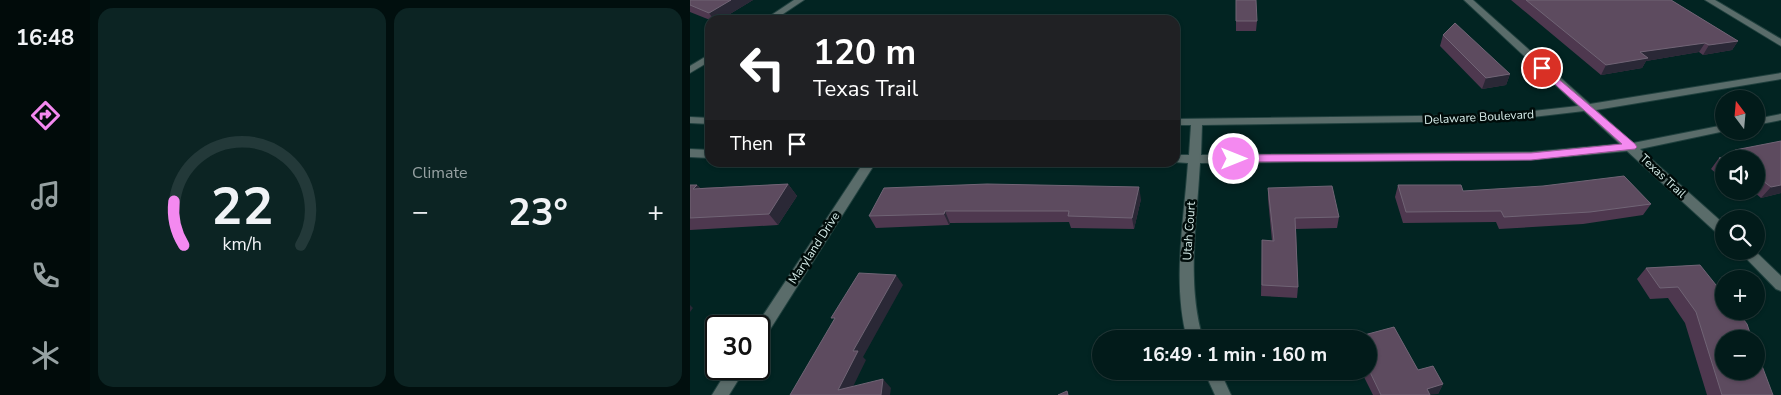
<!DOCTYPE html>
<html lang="en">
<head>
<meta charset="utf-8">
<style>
  body { margin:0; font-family:"Nunito Sans",sans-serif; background:#0c2423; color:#f1f3f6; height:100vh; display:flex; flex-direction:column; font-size:19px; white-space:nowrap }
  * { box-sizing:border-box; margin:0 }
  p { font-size:16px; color:#96a1a2 }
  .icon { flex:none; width:28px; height:28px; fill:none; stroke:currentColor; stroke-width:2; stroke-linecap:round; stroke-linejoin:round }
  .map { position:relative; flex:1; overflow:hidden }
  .panel { display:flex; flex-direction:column; gap:8px; padding:8px; background:#010f0e; width:600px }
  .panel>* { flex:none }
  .guide { position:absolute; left:15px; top:15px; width:475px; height:152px; border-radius:15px; box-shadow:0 1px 4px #0004,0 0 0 1px #233939; background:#202124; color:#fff; overflow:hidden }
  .needle { width:32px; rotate:344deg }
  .controls { position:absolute; left:1025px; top:90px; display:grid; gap:10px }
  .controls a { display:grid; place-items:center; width:50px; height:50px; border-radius:50%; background:#021b1a; box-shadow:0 1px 4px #0004,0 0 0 1px #233939; font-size:25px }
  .speed { position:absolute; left:15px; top:315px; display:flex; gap:10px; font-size:25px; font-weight:700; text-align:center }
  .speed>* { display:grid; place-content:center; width:65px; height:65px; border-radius:50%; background:#021b1a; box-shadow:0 1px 4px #0004,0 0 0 1px #233939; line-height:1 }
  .speed .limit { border:2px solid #111; border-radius:8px; background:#fff; color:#111 }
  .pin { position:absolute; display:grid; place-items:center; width:42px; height:42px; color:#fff; margin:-21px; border:2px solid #fff; border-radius:50%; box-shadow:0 1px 5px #0007 }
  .me { position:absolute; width:55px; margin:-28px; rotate:90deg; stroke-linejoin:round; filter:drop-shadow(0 0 4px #0008) }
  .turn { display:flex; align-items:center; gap:18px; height:105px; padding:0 25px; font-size:22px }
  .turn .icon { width:65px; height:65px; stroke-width:2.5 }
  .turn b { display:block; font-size:35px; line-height:42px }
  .then { display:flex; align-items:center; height:48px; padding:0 25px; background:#0003; gap:10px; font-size:19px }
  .big { font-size:38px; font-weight:700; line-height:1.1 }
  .panel .tile { flex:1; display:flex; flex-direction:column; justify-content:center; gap:8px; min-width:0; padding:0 18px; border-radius:15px; background:#0c2423 }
  .panel .dial { align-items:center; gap:0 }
  .dial svg { height:130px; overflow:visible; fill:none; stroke:#233939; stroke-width:7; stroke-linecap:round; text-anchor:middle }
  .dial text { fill:#f1f3f6; stroke:none }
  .heat { display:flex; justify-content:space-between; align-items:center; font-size:28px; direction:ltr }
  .panel .tiles { flex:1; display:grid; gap:8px; grid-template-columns:repeat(2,1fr) }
  .trip { position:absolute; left:402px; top:330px; width:285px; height:50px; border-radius:25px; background:#021b1a; box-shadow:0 1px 4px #0004,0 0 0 1px #233939; font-weight:700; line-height:50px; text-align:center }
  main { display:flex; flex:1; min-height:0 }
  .tabs { display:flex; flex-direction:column; width:90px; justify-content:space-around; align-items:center; background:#010b0a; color:#96a1a2 }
  .tabs .icon { width:35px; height:35px }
  .tabs .active { color:#f489f0 }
  .tabs b { font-size:22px; color:#f1f3f6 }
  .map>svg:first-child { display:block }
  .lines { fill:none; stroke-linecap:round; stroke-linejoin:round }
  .minor-casing { stroke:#20403e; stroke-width:2 }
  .tertiary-casing { stroke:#20403e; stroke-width:2 }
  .minor { fill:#5a6c6a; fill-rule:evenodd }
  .tertiary { fill:#5a6c6a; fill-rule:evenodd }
  .wall { fill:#4e384f }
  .shaded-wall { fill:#2a2836 }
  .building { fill:#5d4b5f; stroke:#706475 }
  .route { fill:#f489f0; stroke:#9f599c }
  .labels { text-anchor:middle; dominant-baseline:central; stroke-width:5; stroke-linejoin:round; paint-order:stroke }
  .street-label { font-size:12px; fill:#d6edea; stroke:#000c0a }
</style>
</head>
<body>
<main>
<nav class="tabs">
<b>16:48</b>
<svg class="icon active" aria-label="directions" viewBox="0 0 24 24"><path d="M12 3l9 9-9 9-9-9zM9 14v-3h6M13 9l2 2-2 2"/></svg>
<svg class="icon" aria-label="music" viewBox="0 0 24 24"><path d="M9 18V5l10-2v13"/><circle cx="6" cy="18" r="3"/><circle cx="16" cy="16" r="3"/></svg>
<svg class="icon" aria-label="phone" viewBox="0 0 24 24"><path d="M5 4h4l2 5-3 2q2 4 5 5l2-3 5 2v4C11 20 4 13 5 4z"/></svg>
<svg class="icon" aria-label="climate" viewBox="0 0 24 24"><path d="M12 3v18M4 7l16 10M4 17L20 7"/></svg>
</nav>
<section class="panel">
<div class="tiles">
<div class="tile dial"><svg viewBox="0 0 100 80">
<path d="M14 69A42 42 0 1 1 86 69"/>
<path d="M14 69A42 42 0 0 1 8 42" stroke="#f489f0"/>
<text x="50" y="56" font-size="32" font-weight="700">22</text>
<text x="50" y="72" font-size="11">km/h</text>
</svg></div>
<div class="tile"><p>Climate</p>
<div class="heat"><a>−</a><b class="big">23°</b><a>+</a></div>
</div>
</div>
</section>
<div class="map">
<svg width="1091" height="395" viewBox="0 0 1091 395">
  <rect width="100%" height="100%" fill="#022422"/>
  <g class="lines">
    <defs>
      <path id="minor" d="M104 0H114L84 20H74Z
        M774 0H783L900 104 1091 73V79L906 110 943 143 1034 125 1035 131 950 149 1034 224V237L1029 235 937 151 841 160 510 163C507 221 496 282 513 339H497C482 282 494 221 498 163L484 162 485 155H499L501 125H485V119L807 115 888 106ZM894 111 930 144 841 152 511 155 512 125 807 121Z
        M20 54V61L0 73V66Z
        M1091 114V120L1066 125V119Z
        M0 117 20 118V124L0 123Z
        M0 149 20 150V158L0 157Z
        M174 162H186L74 339 69 341V326H66Z
        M1049 251H1065L1091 276V291L1086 289Z
        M38 369H55L39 395H22Z
        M514 371H530L541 395H525Z"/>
      <path id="tertiary" d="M1015 0H1025L1091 39V46Z"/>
    </defs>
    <use href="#minor" class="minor-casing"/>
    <use href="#tertiary" class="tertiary-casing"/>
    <use href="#minor" class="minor"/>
    <use href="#tertiary" class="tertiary"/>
  </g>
  <path class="wall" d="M0 0H63L30 20H20L0 12Z
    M546 0 567 21 566 31H546Z
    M821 0H981L1048 41 1042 50 1013 55 1009 52 956 61 952 68 911 75Z
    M753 35 820 74 816 85 792 89 750 46Z
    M20 79V87L16 81Z
    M1091 141V193L1071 198 1063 191H1066V159H1034V180L1021 169 1029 158 1040 156 1045 150Z
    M98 184 107 196 88 225 0 230V185H7L10 188Z
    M708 185 773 191 961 204 953 215 893 224 809 229 806 222 713 223 705 197Z
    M578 188 649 217 647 228 606 229 608 287 607 298 571 296 572 240 582 241 578 199Z
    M451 199 444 229 381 228 379 222 260 223 259 225 186 228 179 216Z
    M1010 265 1083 395H1017L995 323 978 298 960 299 947 279 956 268Z
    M704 327 728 370 743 366 753 384 748 394 683 395 671 371H679V339H662L663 338Z"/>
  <path class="shaded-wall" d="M41 0H63L30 20H24L19 13Z
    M1048 41 1042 50 1013 55 1019 45Z
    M1015 43 1009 52 956 61 952 68 911 75 916 65 950 52Z
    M820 74 816 85 792 89 796 78Z
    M98 184 107 196 88 225 79 214Z
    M7 185 17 196 3 189Z
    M1091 185V193L1071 198 1081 187Z
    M449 187 451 199 444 229 442 218Z
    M255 211 260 223 259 225 254 214Z
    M206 275 213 285 173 357 176 360 159 395 148 390 163 351Z
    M0 305 3 308 0 312Z
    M193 379 201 388 200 395H191Z
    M753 384 748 394 734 395 737 389Z"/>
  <path class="building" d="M0 0H41L19 13 0 5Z
    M546 0H566L567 21H546Z
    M836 0H981L1048 41 1019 45 1015 43 950 52 958 58 916 65Z
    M765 23 820 74 796 78 753 35Z
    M1091 141V185L1081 187 1069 178 1066 179V159H1034V162L1029 158 1050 154 1045 150Z
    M934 176 961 204 900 212 814 217 811 211 716 212 708 185H771L773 191 853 186Z
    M98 184 79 214 0 218V185H7L3 189Z
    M297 184 449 187 442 218 378 216 379 211H255L254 214 179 216 194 188Z
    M642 186 649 217 605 218 608 287 572 285V240L584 241 578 188Z
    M1010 265 1034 295V311H1047L1057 324 1062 339H1034V371H1066V350L1083 395H1032L1006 312 988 287 970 288 956 268Z
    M169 273 206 275 163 351H168L148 390 193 379 191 395H100L145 318H141Z
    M704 327 728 370 743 366 753 384 737 389 740 395H691L679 370V339H663V338Z
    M377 391 378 395H368Z"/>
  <path class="route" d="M852 65 945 144 947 147 945 149 841 160 544 162 538 159 544 155 841 153 932 144 849 70 848 68Z"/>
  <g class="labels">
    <g class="street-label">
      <text transform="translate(789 117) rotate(-3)">Delaware Boulevard</text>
      <text transform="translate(973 176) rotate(43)">Texas Trail</text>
      <text transform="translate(499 231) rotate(-86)">Utah Court</text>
      <text transform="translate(124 248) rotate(-57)">Maryland Drive</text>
    </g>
  </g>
</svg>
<div class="controls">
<a><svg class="needle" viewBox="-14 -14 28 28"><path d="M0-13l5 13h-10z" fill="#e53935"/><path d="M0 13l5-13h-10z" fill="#96a1a2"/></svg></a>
<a><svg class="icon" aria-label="sound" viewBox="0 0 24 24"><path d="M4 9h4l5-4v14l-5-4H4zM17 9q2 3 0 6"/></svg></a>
<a><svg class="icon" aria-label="search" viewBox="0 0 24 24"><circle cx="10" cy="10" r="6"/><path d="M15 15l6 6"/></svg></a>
<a>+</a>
<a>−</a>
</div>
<div class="speed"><div class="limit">30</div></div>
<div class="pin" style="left:852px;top:68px;background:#d93025"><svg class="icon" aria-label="arrive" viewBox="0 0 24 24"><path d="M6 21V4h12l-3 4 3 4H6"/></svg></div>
<svg class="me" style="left:544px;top:159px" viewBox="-20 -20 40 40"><circle r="17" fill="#f489f0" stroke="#fff" stroke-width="3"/><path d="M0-11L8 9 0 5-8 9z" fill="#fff"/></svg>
<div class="trip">16:49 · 1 min · 160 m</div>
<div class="guide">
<div class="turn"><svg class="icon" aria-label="left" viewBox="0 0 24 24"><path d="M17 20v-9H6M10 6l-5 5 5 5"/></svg><div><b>120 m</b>Texas Trail</div></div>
<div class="then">Then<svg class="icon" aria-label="arrive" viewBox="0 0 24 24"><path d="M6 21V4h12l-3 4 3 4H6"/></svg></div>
</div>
</div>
</main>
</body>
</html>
